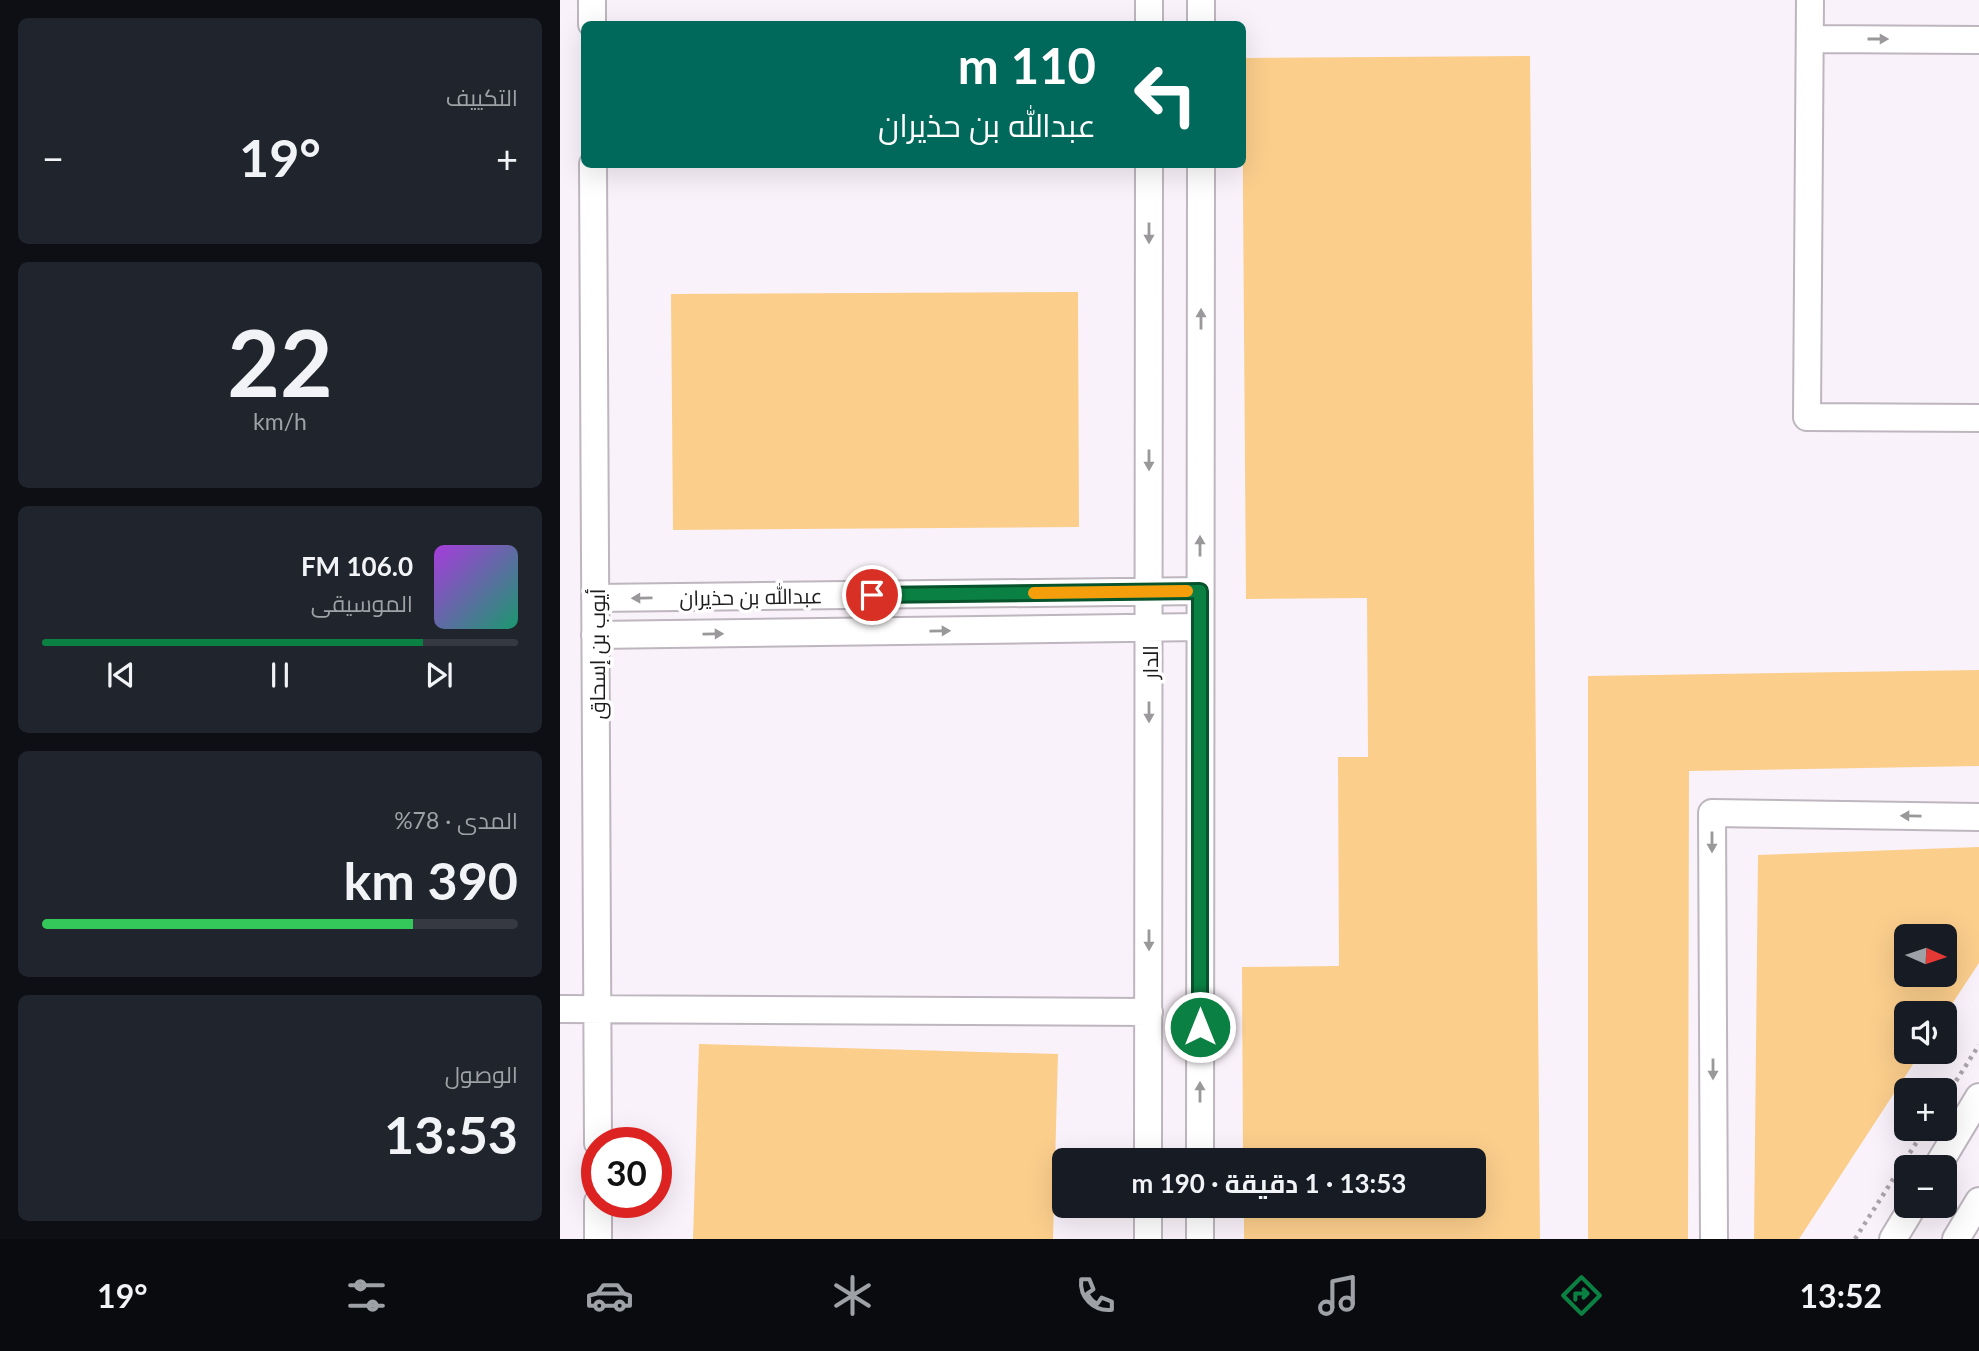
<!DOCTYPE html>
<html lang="ar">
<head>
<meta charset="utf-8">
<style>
  body { margin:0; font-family:Lato,Cairo,sans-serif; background:#20242c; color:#f1f3f6; direction:rtl; height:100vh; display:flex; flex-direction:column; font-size:26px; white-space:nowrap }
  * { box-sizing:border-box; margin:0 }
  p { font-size:23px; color:#9ea1a6 }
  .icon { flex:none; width:38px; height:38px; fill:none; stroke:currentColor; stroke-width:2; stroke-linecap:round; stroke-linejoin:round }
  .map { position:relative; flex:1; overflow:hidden; direction:ltr }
  .sheet { display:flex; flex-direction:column; gap:18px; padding:18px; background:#0d0f14; width:560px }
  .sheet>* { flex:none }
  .banner { position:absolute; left:21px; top:21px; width:665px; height:147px; border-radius:10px; box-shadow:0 7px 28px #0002; direction:rtl; background:#00695c; color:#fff; overflow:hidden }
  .needle { width:46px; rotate:93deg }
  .controls { position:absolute; left:1334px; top:924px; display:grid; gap:14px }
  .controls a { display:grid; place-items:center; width:63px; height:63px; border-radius:10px; background:#171b24; box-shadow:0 7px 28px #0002; font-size:35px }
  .speed { position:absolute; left:21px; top:1127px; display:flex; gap:14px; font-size:35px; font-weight:700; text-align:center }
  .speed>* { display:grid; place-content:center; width:91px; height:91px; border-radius:50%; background:#171b24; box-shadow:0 7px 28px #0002; line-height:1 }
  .speed .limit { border:10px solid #d22; background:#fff; color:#111 }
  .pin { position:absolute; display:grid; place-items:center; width:60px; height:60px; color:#fff; margin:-30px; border:4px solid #fff; border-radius:50%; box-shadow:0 2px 7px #0007 }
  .me { position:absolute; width:77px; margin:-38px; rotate:0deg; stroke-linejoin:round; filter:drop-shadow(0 0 5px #0008) }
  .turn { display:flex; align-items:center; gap:24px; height:147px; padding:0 35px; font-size:32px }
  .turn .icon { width:91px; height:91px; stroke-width:2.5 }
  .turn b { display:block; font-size:49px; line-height:60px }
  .big { font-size:52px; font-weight:700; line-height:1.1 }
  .sheet .tile { flex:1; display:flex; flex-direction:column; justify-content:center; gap:10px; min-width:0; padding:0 24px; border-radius:10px; background:#20242c }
  .sheet .dial { align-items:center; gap:0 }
  .dial b { font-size:91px; line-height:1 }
  .song { display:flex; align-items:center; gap:21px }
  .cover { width:84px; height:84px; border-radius:10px; background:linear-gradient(135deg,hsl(280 70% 55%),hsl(160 70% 35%)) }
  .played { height:7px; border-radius:4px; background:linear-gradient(90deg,#0b8043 80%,#363941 80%) }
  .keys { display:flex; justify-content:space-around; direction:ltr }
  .heat { display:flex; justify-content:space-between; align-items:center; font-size:38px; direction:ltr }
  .charge { height:10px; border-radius:5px; background:linear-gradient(90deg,#34c759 78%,#363941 0) }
  .trip { position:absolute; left:492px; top:1148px; width:434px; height:70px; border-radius:10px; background:#171b24; box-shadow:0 7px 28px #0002; font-weight:700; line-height:70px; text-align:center; direction:rtl }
  .dock { display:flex; height:112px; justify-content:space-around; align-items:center; background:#090b0e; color:#9ea1a6 }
  .dock .icon { width:49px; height:49px }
  .dock .selected { color:#0b8043 }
  .dock b { font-size:32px; color:#f1f3f6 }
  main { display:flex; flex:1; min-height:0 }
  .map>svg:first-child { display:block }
  .building { fill:#fbce8c; fill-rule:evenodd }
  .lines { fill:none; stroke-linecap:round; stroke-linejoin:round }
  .minor-casing { stroke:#beb6be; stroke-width:30 }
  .path { stroke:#aaa4aa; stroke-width:4.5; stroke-dasharray:3.5 5; stroke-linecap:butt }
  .minor { stroke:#fff; stroke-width:26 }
  .oneway { fill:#9a989a }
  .route-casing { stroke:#07532c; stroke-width:18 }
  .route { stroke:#0b8043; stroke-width:12 }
  .slow { stroke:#f59e0b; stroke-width:12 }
  .labels { text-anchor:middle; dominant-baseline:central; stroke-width:7; stroke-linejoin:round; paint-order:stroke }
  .street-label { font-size:21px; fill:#1e1b1e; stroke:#fff }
</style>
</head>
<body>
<main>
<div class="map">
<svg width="1419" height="1239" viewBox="0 0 1419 1239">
  <rect width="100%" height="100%" fill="#faf2fa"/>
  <path class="building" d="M970 56 980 1239H684V1206H914V1160H683L682 967 779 966 778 757H808L807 598 686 599 682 58Z
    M518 292 519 527 113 530 111 294Z
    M1419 670V766L1129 771 1128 1239H1028V676Z
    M1419 847V963L1386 1013H1346V1052H1361L1239 1239H1194L1198 855ZM1346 936H1384V975H1346Z
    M139 1044 498 1054 493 1239H133Z"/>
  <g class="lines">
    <defs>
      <path id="minor" d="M32 0V24
        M1250 0 1247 417 1419 418
        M589 24V0
        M641 24V0
        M1250 39 1419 40
        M33 164 38 1143
        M35 598 640 591
        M35 635 640 627
        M0 1009 589 1012
        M588 1160 589 164
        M640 1160 641 164
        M1377 1167 1419 1097
        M38 1202V1239
        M588 1239V1206
        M640 1239V1206
        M1154 1239 1152 813 1419 817
        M1333 1239 1353 1206
        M1396 1239 1419 1201"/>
    </defs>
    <use href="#minor" class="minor-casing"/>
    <path class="path" d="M1396 1081 1419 1045
      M1295 1239 1365 1129"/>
    <use href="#minor" class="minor"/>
  </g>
  <defs><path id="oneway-solid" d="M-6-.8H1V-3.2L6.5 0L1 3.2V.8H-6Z" transform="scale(1.75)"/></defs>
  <g class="oneway">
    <use href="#oneway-solid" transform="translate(1318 39)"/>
    <use href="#oneway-solid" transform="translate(589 233) rotate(90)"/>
    <use href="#oneway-solid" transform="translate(641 319) rotate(-90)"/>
    <use href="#oneway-solid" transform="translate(589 460) rotate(90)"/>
    <use href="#oneway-solid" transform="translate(640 546) rotate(-90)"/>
    <use href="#oneway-solid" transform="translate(82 598) rotate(179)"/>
    <use href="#oneway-solid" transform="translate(380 631) rotate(-1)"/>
    <use href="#oneway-solid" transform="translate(153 634) rotate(-1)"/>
    <use href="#oneway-solid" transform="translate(589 712) rotate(90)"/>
    <use href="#oneway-solid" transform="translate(1351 816) rotate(-179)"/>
    <use href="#oneway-solid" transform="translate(1152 842) rotate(90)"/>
    <use href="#oneway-solid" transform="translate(589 940) rotate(90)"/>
    <use href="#oneway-solid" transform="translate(1153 1069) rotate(90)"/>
    <use href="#oneway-solid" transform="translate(640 1092) rotate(-90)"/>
  </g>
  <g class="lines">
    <defs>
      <path id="route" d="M312 595 640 591V1027"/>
    </defs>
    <use href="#route" class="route-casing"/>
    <use href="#route" class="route"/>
    <path class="slow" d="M474 593 627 591"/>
  </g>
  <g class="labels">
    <g class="street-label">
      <text transform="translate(191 596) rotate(-1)">عبدالله بن حذيران</text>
      <text transform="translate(36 654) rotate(-90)">أيوب بن إسحاق</text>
      <text transform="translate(589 662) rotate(-90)">الدار</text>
    </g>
  </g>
</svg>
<div class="controls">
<a><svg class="needle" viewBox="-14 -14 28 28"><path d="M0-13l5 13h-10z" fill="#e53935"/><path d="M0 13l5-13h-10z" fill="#9ea1a6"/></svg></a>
<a><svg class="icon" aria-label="sound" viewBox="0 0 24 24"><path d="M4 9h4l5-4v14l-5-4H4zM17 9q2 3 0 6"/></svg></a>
<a>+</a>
<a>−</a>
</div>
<div class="speed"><div class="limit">30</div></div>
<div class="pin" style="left:312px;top:595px;background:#d93025"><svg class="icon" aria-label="arrive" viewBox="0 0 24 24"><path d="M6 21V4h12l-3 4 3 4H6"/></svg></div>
<svg class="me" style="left:640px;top:1027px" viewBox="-20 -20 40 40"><circle r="17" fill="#0b8043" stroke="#fff" stroke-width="3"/><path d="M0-11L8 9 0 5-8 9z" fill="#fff"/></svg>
<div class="trip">13:53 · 1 دقيقة · 190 m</div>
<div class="banner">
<div class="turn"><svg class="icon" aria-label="left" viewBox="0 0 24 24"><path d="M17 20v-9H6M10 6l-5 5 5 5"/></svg><div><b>110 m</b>عبدالله بن حذيران</div></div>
</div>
</div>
<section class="sheet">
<div class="tile"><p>التكييف</p>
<div class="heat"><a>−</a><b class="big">19°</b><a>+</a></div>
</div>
<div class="tile dial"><b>22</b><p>km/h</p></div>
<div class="tile">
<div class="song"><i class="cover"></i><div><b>106.0 FM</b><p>الموسيقى</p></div></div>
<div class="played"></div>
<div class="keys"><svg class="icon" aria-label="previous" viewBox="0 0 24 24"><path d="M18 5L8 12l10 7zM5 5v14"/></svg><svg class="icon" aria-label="pause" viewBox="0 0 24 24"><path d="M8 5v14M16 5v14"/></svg><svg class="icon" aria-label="next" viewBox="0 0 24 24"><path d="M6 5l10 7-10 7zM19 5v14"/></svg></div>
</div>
<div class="tile"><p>المدى · 78%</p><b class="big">390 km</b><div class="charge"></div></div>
<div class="tile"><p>الوصول</p><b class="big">13:53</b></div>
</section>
</main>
<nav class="dock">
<b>13:52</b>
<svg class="icon selected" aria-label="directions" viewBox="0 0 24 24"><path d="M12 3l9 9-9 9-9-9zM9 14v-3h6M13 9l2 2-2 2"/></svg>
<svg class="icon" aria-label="music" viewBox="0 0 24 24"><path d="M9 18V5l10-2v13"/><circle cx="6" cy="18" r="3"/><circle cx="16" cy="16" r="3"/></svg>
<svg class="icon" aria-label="phone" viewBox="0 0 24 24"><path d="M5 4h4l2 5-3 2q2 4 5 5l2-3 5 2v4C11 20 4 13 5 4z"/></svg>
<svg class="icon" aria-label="climate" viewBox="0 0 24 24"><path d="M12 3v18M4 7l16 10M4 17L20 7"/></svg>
<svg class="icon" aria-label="car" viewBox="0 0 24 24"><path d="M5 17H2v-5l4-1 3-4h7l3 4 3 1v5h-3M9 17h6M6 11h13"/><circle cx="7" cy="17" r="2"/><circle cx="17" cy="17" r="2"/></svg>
<svg class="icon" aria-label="filters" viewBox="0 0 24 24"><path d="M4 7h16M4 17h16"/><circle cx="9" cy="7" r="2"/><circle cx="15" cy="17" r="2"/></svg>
<b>19°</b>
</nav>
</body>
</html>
